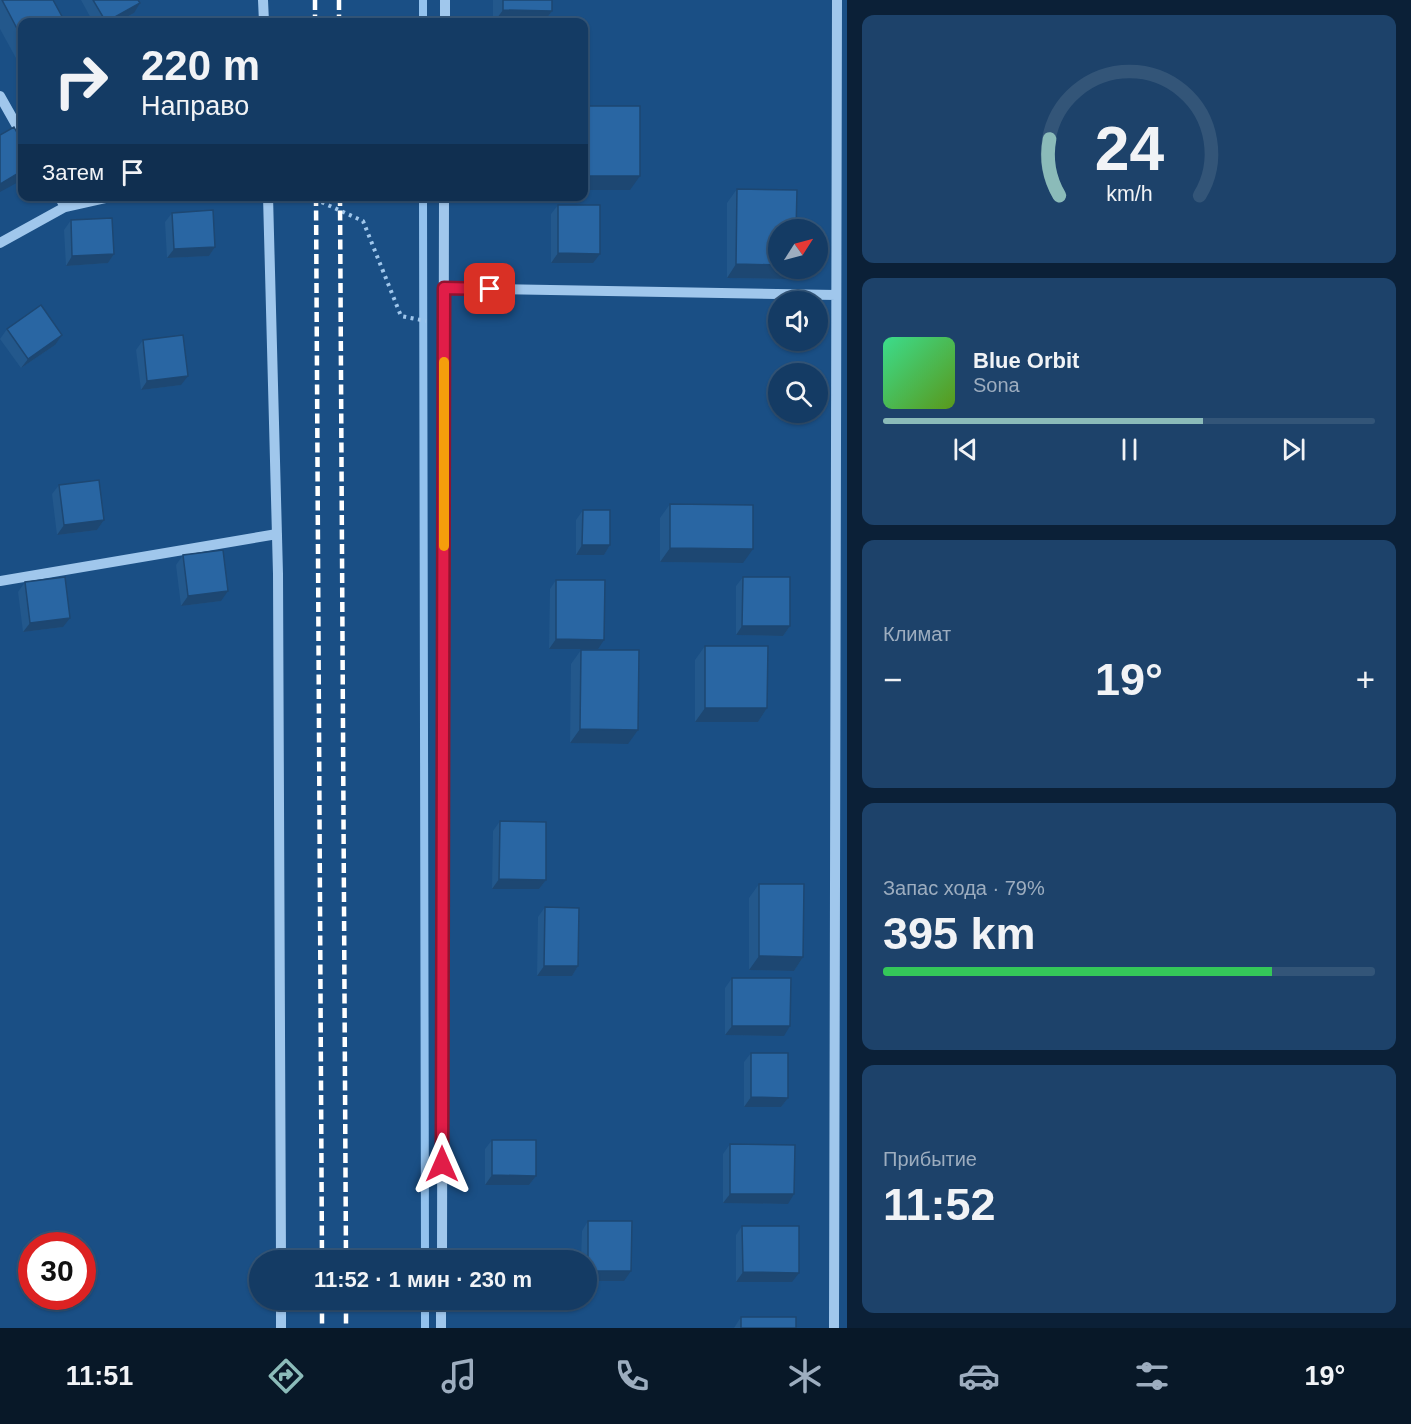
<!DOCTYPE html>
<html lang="ru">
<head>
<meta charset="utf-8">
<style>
  body { margin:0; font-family:Arial,sans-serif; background:#1d426a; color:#f1f3f6; height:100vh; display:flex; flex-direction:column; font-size:22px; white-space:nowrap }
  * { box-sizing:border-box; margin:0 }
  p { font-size:20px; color:#9dadbf }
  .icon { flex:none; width:33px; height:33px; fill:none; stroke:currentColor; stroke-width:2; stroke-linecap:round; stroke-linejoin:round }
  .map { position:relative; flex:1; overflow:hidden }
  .panel { display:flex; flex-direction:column; gap:15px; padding:15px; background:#0b2037; width:564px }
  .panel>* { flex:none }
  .guide { position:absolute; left:18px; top:18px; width:570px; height:183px; border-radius:12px; box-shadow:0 2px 4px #0004,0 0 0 2px #335578; background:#143b64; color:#f1f3f6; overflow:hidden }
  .needle { width:39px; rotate:54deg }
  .fabs { position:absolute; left:768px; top:219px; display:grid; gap:12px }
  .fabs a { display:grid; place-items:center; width:60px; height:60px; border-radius:50%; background:#143b64; box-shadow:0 2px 4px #0004,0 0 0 2px #335578; font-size:30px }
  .speed { position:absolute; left:18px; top:1232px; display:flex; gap:12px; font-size:30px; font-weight:700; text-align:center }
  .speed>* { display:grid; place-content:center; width:78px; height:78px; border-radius:50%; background:#143b64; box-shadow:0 2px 4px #0004,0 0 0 2px #335578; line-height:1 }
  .speed .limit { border:9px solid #d22; background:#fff; color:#111 }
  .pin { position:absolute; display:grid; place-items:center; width:51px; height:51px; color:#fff; margin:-26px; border-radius:12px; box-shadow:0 3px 9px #0006 }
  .me { position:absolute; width:66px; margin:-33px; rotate:0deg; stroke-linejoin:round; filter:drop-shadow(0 0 4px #0008) }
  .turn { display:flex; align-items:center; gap:21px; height:126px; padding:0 24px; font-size:27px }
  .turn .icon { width:78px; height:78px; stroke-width:2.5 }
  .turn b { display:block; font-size:42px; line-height:51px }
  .then { display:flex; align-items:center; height:57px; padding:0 24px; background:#0003; gap:12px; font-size:22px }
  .big { font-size:45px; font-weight:600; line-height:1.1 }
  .panel .widget { flex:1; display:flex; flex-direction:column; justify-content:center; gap:9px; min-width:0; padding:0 21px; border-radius:12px; background:#1d426a }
  .panel .dial { align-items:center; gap:0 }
  .dial svg { height:156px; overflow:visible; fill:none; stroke:#335578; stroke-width:7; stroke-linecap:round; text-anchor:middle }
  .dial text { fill:#f1f3f6; stroke:none }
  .song { display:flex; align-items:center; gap:18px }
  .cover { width:72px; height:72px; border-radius:9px; background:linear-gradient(135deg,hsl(150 70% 55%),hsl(90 70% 35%)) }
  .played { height:6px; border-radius:3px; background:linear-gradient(90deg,#8bbbb9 65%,#335578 65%) }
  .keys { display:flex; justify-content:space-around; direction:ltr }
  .heat { display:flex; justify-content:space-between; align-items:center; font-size:33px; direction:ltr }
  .charge { height:9px; border-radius:4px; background:linear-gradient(90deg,#34c759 79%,#335578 0) }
  .trip { position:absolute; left:249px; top:1250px; width:348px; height:60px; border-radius:30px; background:#143b64; box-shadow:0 2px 4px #0004,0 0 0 2px #335578; font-weight:600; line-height:60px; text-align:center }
  .menu { display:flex; height:96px; justify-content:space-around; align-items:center; background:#081828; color:#9dadbf }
  .menu .icon { width:42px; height:42px }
  .menu .on { color:#8bbbb9 }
  .menu b { font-size:27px; color:#f1f3f6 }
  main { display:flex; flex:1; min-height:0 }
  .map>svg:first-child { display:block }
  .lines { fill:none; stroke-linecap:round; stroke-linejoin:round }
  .stream { stroke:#93c2ee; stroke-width:8 }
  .path { stroke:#a0c7ec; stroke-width:4; stroke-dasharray:3 4.5; stroke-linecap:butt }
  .minor { stroke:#a0c7ec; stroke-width:10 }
  .rail { stroke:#fff; stroke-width:4.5; stroke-dasharray:10 4.5; stroke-linecap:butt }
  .wall { fill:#23588c }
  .shaded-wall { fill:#1d4772 }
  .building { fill:#2966a3; stroke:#1d4772; stroke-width:1.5 }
  .route-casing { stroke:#92132f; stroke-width:15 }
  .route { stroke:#e11d48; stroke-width:10 }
  .slow { stroke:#f59e0b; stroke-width:10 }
</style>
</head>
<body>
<main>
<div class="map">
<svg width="847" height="1328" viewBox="0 0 847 1328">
  <rect width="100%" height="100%" fill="#1a4f85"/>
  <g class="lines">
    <path class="stream" d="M423 0V22
      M423 196 425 1260
      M425 1299V1328"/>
    <path class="path" d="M308 196 363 221 401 316 426 321"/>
    <path class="minor" d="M263 0 264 22
      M445 22V0
      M0 96 22 135
      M59 196 65 207 114 196
      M268 196 278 574 281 1260
      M0 243 65 207
      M444 288 836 295
      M0 581 277 534
      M442 1260 444 196
      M281 1299V1328
      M441 1328V1299
      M834 1328 837 0"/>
    <path class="rail" d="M315 0V22
      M339 0V22
      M316 196 322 1260
      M340 196 346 1260
      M322 1299V1328
      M346 1299V1328"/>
  </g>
  <path class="wall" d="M0 0H53L22 22V69L0 29Z
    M81 0H138L134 13 117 22H93Z
    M493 0H552V11L544 22H493Z
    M737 189 778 268H794L787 279 727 278V203Z
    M558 205 593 263H551V214Z
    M172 213 215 247 209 256 167 258 165 222Z
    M71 220 114 254 108 263 66 266 64 230Z
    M7 329 55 345 21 368 0 339Z
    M143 340 181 385 141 390 136 350Z
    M59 485 104 520 97 530 57 535 52 494Z
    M670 504 743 563 660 562V518Z
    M583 510 610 545 604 555H576V520Z
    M183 555 221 601 181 606 176 565Z
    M743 577 790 626 783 636 736 635V586Z
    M556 580 598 649H549L550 589Z
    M25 582 63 627 23 632 18 592Z
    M705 646 767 708 758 722H695V660Z
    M581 650 628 744 570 743 571 664Z
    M500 821 546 880 539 889H492L493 831Z
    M759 884 803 957 794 971 749 970V898Z
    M545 907 578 966 572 976H537L538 917Z
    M732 978 784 1036 725 1035V988Z
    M751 1053 788 1098 781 1107H744V1062Z
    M492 1140 536 1176 529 1185H485V1149Z
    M730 1144 788 1204 723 1203V1154Z
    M588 1221 624 1281H586V1260H581L582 1231Z
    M742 1226 792 1282H736V1235Z
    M741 1317 796 1328H734Z"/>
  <path class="shaded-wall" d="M140 3 134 13 117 22H106Z
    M503 10 552 11 544 22H494Z
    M22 171V180L0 192V184Z
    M584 176H640L630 190H584Z
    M215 247 209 256 167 258 174 249Z
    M558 253 600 254 593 263H551Z
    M114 254 108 263 66 266 72 256Z
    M736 264 778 265V268H794L787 279 727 278Z
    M62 335 55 345 21 368 28 359Z
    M188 376 181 385 141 390 147 381Z
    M104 520 97 530 57 535 64 525Z
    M582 545H610L604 555H576Z
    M670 548 753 549 743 563 660 562Z
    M228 591 221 601 181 606 188 596Z
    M70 618 63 627 23 632 30 623Z
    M742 626H790L783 636 736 635Z
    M556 639 604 640 598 649H549Z
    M705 708H767L758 722H695Z
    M580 729 638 730 628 744 570 743Z
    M499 879 546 880 539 889H492Z
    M759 956 803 957 794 971 749 970Z
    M544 966H578L572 976H537Z
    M732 1026H790L784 1036 725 1035Z
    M751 1097 788 1098 781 1107H744Z
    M492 1175 536 1176 529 1185H485Z
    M730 1194H794L788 1204 723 1203Z
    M588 1271H631L624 1281H586V1273Z
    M743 1272 799 1273 792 1282H736Z"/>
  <path class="building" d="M2 0H53L65 22H22V38Z
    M93 0H138L140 3 106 22Z
    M503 0H552V11L503 10Z
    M584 106H640V176H584Z
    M14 127 22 142V171L0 184V135Z
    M737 189 797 190 796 230H778V265L736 264Z
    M558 205H600V254L558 253Z
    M213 210 215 247 174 249 172 213Z
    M112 218 114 254 72 256 71 220Z
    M41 305 62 335 28 359 7 329Z
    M183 335 188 376 147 381 143 340Z
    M99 480 104 520 64 525 59 485Z
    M670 504 753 505V549L670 548Z
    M583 510H610V545H582Z
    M223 550 228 591 188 596 183 555Z
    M65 577 70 618 30 623 25 582Z
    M743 577H790V626H742Z
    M556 580H605L604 640 556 639Z
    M705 646H768L767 708H705Z
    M581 650H639L638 730 580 729Z
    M500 821 546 822V880L499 879Z
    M759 884H804L803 957 759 956Z
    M545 907 579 908 578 966H544Z
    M732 978H791L790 1026H732Z
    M751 1053H788V1098L751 1097Z
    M492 1140H536V1176L492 1175Z
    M730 1144 795 1145 794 1194H730Z
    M588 1221H632L631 1271H588Z
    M742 1226H799V1273L743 1272Z
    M741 1317H796V1328H741Z"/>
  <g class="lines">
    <defs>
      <path id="route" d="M442 1164 444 288 490 289"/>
    </defs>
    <use href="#route" class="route-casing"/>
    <use href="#route" class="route"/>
    <path class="slow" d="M444 546V362"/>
  </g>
</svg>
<div class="fabs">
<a><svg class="needle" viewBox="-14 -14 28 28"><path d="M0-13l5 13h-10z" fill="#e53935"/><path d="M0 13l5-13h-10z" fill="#9dadbf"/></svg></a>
<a><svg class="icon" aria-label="sound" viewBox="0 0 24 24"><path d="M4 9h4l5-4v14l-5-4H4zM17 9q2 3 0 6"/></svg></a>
<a><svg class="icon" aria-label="search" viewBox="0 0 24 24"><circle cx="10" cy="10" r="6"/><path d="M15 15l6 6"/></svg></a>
</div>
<div class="speed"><div class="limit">30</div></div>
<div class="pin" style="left:490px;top:289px;background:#d93025"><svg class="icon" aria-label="arrive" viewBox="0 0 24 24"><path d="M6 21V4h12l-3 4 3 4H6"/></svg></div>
<svg class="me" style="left:442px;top:1164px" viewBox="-20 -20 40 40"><path d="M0-17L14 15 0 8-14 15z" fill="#e11d48" stroke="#fff" stroke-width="4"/></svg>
<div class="trip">11:52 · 1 мин · 230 m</div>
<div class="guide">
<div class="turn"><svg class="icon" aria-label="right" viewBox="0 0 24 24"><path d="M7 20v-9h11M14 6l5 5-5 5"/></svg><div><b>220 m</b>Направо</div></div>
<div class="then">Затем<svg class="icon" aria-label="arrive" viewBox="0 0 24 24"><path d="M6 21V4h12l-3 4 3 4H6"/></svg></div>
</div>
</div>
<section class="panel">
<div class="widget dial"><svg viewBox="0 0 100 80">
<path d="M14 69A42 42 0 1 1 86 69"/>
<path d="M14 69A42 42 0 0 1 9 40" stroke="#8bbbb9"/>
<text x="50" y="56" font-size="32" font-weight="700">24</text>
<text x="50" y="72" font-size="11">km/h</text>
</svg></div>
<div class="widget">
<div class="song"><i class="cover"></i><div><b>Blue Orbit</b><p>Sona</p></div></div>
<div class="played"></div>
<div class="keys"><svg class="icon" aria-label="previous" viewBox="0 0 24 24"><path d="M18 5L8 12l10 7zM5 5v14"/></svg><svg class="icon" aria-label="pause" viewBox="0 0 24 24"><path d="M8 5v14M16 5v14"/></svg><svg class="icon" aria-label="next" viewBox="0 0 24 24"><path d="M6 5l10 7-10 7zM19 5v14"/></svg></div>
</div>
<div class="widget"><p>Климат</p>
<div class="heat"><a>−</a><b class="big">19°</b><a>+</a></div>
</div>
<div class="widget"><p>Запас хода · 79%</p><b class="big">395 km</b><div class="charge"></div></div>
<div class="widget"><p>Прибытие</p><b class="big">11:52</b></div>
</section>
</main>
<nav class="menu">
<b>11:51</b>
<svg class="icon on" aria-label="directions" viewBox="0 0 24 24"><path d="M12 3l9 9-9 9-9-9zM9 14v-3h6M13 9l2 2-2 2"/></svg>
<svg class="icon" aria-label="music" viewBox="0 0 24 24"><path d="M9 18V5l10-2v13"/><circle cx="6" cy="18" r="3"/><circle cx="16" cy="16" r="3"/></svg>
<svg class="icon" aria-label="phone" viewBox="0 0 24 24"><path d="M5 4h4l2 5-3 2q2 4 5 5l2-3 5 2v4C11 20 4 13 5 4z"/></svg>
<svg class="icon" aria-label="climate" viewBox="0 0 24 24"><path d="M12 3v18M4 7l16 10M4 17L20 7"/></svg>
<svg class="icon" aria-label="car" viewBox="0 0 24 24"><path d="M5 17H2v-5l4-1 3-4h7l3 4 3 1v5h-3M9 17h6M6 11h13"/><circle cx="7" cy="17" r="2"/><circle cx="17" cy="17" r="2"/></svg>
<svg class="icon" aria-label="filters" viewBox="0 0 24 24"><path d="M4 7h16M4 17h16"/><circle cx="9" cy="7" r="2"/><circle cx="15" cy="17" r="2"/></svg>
<b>19°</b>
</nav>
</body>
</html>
